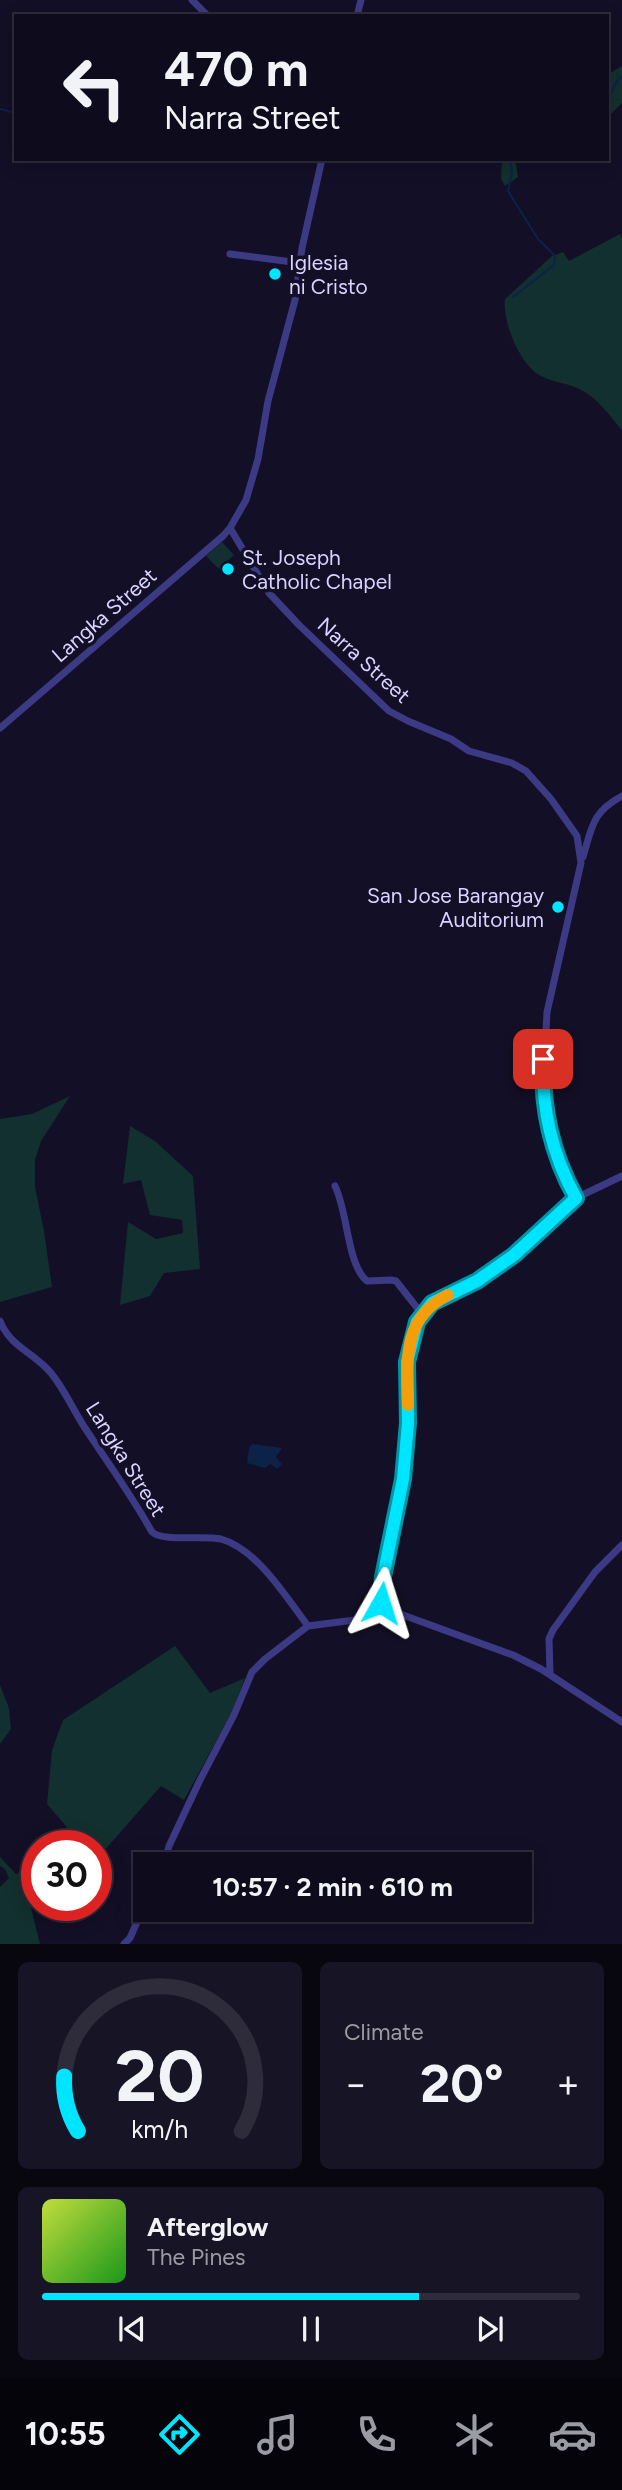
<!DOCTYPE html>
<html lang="en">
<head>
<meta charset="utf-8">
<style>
  body { margin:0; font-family:Figtree,sans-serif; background:#171425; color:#f1f3f6; height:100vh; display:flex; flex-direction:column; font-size:26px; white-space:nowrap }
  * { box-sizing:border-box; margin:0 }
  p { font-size:23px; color:#9b9ba3 }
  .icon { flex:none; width:38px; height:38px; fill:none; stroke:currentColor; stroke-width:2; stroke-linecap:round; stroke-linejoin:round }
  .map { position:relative; height:1944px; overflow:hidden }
  .details { display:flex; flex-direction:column; gap:18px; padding:18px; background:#08060f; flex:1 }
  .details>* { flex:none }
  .top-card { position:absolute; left:14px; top:14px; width:595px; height:147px; border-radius:0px; box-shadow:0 4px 18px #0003,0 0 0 2px #2e2b3b; background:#0e0b1c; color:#f1f3f6; overflow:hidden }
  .speed { position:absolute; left:21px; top:1830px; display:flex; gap:14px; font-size:35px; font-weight:700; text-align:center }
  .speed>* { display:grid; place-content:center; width:91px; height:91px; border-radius:50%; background:#0e0b1c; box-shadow:0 4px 18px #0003,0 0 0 2px #2e2b3b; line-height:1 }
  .speed .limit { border:10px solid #d22; background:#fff; color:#111 }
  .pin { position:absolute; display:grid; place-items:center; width:60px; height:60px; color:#fff; margin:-30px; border-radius:14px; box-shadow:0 4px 10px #0006 }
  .me { position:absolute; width:77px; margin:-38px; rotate:6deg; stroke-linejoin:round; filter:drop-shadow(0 0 5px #0008) }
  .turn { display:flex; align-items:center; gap:24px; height:147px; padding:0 35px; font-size:32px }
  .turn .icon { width:91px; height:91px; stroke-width:2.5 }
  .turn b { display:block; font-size:49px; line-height:60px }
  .big { font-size:52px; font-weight:700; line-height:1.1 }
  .details .card { flex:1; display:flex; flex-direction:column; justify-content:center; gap:10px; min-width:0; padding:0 24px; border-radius:10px; background:#171425 }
  .details .dial { align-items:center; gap:0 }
  .dial svg { height:182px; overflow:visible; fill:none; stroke:#2e2b3b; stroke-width:7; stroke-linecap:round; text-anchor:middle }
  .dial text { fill:#f1f3f6; stroke:none }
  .song { display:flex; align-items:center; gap:21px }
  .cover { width:84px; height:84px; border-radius:10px; background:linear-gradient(135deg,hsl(70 70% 55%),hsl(120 70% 35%)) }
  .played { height:7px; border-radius:4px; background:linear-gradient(90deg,#00e5ff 70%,#2e2b3b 70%) }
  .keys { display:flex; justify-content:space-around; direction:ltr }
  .heat { display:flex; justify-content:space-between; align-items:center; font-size:38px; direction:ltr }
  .details .tiles { flex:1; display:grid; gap:18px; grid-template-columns:1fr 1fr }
  .card:last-child { grid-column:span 2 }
  .trip { position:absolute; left:133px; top:1852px; width:399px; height:70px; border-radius:0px; background:#0e0b1c; box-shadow:0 4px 18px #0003,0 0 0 2px #2e2b3b; font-weight:700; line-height:70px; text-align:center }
  .tab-bar { display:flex; height:112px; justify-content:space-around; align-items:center; background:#06040b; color:#9b9ba3 }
  .tab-bar .icon { width:49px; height:49px }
  .tab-bar .current { color:#00e5ff }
  .tab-bar b { font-size:32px; color:#f1f3f6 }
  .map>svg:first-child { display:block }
  .green { fill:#12302f }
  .water { fill:#0c2248 }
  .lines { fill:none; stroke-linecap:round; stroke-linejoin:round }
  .stream { stroke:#0c2248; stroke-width:2 }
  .minor { stroke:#3d3a85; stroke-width:7 }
  .route-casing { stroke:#0095a6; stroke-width:18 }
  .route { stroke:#00e5ff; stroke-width:12 }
  .slow { stroke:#f59e0b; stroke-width:12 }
  .poi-dot { fill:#00e5ff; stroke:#130f26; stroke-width:2.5 }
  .labels { text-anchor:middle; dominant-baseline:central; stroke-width:7; stroke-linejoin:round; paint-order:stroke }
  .poi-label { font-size:21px; fill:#d9d4ff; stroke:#130f26; text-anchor:start }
  .street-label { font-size:21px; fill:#d9d4ff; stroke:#130f26 }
</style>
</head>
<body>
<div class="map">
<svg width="622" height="1944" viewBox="0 0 622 1944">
  <rect width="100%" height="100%" fill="#130f26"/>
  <path class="green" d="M622 66V103L607 118V75Z
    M502 159H515L518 177 505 186 501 179Z
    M620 234 622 238V430C611 417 597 398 583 391 570 383 554 383 541 376 520 366 502 321 505 299L552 256 563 252 569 261Z
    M222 542 234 555 219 569 206 556Z
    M70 1096 41 1141 35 1160V1187L44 1231 52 1287 0 1302V1119L32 1114Z
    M130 1126 155 1141 193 1176 200 1269 164 1273 150 1296 120 1305 128 1222 156 1239 183 1233 182 1220 150 1215 141 1180 123 1184Z
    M175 1646 210 1693 245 1678 231 1714 184 1800 161 1786 96 1860V1846H83L47 1804 52 1750 63 1720Z
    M0 1685 9 1708 11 1729 0 1744Z
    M0 1857 16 1874 37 1864V1902L31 1908 40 1944H0V1887L9 1878 5 1869 0 1866Z"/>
  <path class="water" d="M253 1444 282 1448 276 1457 282 1464 277 1469 270 1464 265 1468 247 1463 249 1447Z"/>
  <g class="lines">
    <path class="stream" d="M607 98C614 92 614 81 622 76
      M0 109 16 113
      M510 159 512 173 508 191 538 239 555 256 554 265 513 297"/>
    <path class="minor" d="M192 0 208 16
      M357 16 361 0
      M230 254 300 263
      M230 528 269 593 299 625 389 711 408 721 451 739 469 751 512 763 526 771 551 799 577 836 581 863 547 1012 543 1087 546 1121 552 1144 576 1198
      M0 728 223 536 230 528 246 500 258 459 268 401 295 300 302 248 322 159
      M583 857C592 827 592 812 622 796
      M335 1186C348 1212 347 1265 367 1281L391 1280 396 1281 422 1314
      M0 1321C10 1347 35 1353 51 1373 65 1390 73 1410 85 1428 108 1463 132 1496 152 1532 163 1542 203 1535 221 1539 257 1549 286 1597 308 1626
      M383 1611 380 1599 383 1577 403 1479 408 1423 407 1362 417 1322 432 1303 477 1281 514 1255 576 1198 622 1176
      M550 1673 549 1639 553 1630 595 1572 622 1545
      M164 1864 169 1846 200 1780 234 1715 252 1672 265 1659 308 1626 355 1620 383 1611 403 1615 513 1655 541 1669 622 1722
      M124 1944 130 1938 145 1904"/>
  </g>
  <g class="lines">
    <defs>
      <path id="route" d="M381 1603 383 1577 403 1479 408 1423 407 1362 417 1322 432 1303 477 1281 514 1255 576 1198C551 1153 542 1109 543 1059"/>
    </defs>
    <use href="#route" class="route-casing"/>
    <use href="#route" class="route"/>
    <path class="slow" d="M408 1405C407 1360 402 1318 448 1295"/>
  </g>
  <g class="poi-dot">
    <circle cx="275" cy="274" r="7"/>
    <circle cx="228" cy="569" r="7"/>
    <circle cx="558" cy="907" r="7"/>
  </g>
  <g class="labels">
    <g class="poi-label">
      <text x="289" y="262">Iglesia<tspan x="289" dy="24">ni Cristo</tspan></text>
      <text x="242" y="557">St. Joseph<tspan x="242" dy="24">Catholic Chapel</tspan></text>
      <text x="544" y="895" text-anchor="end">San Jose Barangay<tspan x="544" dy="24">Auditorium</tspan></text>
    </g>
    <g class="street-label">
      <text transform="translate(104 615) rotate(-41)">Langka Street</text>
      <text transform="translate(364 660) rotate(42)">Narra Street</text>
      <text transform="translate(126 1459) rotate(58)">Langka Street</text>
    </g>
  </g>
</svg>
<div class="speed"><div class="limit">30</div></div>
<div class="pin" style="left:543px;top:1059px;background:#d93025"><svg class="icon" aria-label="arrive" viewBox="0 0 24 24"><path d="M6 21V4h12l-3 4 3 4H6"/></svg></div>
<svg class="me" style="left:381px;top:1603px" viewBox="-20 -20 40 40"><path d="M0-17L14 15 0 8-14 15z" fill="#00e5ff" stroke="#fff" stroke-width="4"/></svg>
<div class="trip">10:57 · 2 min · 610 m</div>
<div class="top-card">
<div class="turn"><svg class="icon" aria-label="left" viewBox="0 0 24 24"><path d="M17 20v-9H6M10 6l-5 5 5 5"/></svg><div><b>470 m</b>Narra Street</div></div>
</div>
</div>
<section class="details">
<div class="tiles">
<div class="card dial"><svg viewBox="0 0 100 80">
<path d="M14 69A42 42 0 1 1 86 69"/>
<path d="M14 69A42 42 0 0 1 8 45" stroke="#00e5ff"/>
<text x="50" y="56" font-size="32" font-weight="700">20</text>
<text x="50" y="72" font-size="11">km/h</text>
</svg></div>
<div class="card"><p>Climate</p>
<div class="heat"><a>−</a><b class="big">20°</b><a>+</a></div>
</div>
<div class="card">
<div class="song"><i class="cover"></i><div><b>Afterglow</b><p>The Pines</p></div></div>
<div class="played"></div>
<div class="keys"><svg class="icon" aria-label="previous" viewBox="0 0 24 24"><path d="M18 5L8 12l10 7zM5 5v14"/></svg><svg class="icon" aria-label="pause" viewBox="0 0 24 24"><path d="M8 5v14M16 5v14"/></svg><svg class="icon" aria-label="next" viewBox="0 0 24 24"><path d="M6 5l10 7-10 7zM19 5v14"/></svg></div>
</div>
</div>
</section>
<nav class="tab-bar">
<b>10:55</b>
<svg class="icon current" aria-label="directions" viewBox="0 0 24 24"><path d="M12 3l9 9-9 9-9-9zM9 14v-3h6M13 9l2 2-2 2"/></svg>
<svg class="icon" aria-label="music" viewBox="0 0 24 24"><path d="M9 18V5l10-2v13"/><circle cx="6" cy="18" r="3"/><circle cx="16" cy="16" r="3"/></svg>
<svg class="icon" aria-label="phone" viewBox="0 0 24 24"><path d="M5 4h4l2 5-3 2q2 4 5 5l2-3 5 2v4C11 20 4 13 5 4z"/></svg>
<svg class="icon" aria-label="climate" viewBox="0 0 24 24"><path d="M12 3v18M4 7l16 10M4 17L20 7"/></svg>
<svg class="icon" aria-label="car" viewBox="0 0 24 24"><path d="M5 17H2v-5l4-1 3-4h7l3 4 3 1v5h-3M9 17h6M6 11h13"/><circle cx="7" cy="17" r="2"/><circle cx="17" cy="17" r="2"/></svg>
</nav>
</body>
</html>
